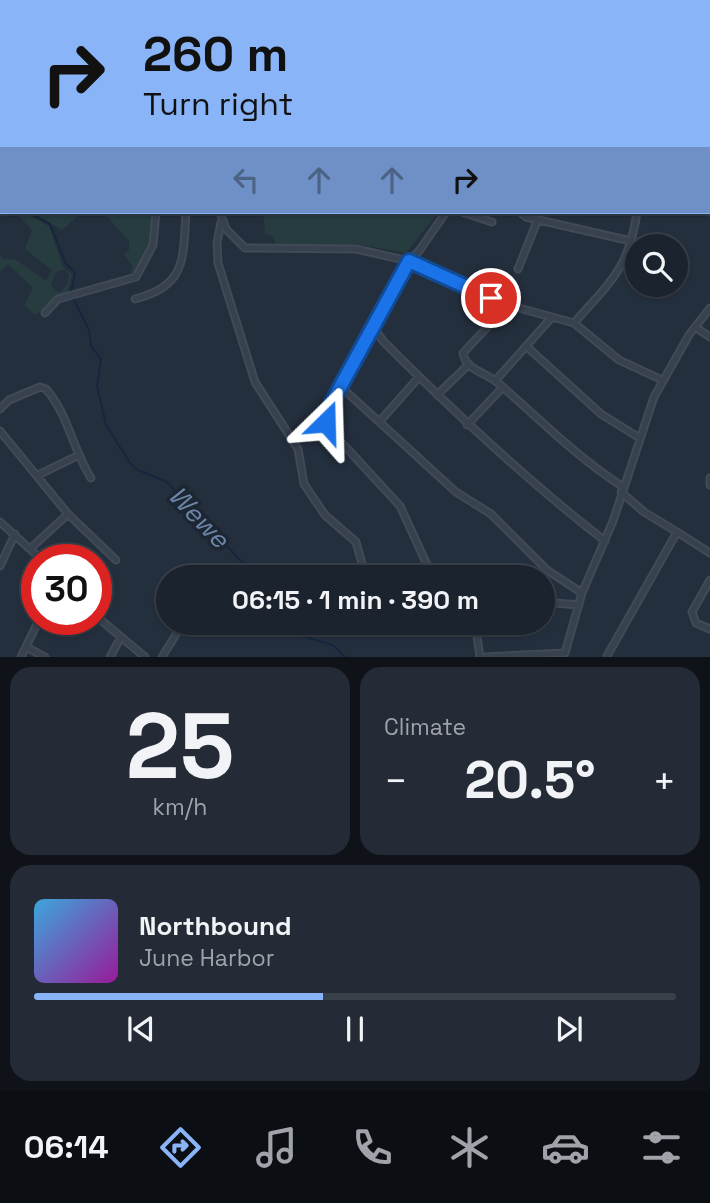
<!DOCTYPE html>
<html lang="en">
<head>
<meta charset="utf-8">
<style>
  body { margin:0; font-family:"Space Grotesk",sans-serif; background:#242b36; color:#f1f3f6; height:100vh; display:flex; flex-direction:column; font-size:26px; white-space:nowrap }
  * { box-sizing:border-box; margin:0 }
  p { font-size:23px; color:#a0a4aa }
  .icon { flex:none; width:38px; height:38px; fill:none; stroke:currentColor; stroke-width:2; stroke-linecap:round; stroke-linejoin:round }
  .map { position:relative; height:657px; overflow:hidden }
  .sheet { display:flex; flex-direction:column; gap:10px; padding:10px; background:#0f1319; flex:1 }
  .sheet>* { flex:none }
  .top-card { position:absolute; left:0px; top:0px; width:710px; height:214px; box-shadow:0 2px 5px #0004,0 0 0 2px #39404a; background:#8ab4f8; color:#111; overflow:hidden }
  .buttons { position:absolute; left:625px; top:234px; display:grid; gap:14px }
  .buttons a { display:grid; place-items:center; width:63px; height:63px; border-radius:50%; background:#1b232e; box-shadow:0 2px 5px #0004,0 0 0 2px #39404a; font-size:35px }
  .speed { position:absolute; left:21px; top:544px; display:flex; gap:14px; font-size:35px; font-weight:700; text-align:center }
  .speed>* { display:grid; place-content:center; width:91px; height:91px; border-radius:50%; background:#1b232e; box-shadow:0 2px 5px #0004,0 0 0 2px #39404a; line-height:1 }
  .speed .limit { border:10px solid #d22; background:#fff; color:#111 }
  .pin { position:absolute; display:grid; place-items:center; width:60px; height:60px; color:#fff; margin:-30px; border:4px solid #fff; border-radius:50%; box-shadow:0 2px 7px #0007 }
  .me { position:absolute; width:77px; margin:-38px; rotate:22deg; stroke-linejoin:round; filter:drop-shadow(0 0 5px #0008) }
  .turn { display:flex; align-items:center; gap:24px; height:147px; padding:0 28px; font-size:32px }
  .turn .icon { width:91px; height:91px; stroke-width:2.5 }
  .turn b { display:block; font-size:49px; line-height:60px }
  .lanes { display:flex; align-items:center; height:66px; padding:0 28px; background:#0003; justify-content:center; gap:35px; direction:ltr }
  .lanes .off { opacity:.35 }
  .big { font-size:52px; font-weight:700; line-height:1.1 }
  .sheet .widget { flex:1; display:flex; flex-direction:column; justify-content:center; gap:10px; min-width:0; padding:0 24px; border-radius:21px; background:#242b36 }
  .sheet .dial { align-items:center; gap:0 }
  .dial b { font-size:91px; line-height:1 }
  .song { display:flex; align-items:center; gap:21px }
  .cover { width:84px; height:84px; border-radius:10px; background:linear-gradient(135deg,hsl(200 70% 55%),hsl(300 70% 35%)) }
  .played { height:7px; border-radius:4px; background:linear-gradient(90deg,#8ab4f8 45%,#39404a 45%) }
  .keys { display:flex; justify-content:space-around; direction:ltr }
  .heat { display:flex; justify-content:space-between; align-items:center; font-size:38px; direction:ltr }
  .sheet .tiles { flex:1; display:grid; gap:10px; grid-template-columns:1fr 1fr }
  .widget:last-child { grid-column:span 2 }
  .trip { position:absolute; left:156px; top:565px; width:399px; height:70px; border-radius:35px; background:#1b232e; box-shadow:0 2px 5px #0004,0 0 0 2px #39404a; font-weight:700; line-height:70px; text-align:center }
  .tab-bar { display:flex; height:112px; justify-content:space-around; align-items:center; background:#0b0e12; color:#a0a4aa }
  .tab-bar .icon { width:49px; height:49px }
  .tab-bar .on { color:#8ab4f8 }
  .tab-bar b { font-size:32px; color:#f1f3f6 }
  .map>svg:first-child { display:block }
  .green { fill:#263c3f; fill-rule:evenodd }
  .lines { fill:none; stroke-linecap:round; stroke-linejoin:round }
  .stream { stroke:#17263c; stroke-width:2 }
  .minor-casing { stroke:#414a57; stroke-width:9 }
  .tertiary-casing { stroke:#414a57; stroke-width:10 }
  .trunk-casing { stroke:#434c59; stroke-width:12 }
  .minor { stroke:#38414e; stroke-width:5 }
  .tertiary { stroke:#38414e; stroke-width:6 }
  .trunk { stroke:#656462; stroke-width:9 }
  .route-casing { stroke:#114b97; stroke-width:18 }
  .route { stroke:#1a73e8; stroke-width:12 }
  .labels { text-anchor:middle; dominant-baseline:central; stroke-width:7; stroke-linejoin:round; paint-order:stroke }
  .water-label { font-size:26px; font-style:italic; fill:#6d86a8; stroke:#1d2633 }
</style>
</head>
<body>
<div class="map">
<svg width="710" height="657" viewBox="0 0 710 657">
  <rect width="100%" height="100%" fill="#242f3e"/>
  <path class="green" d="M2 0H56L2 2 0 61V5Z
    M180 0H306V2H178Z
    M15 212H23L49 226 63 267 72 274 67 294 35 315 24 305 33 288 8 264 0 272V253L2 258 16 260 46 281 52 270 25 249 32 230ZM64 269 69 275 67 285 59 293 51 286 56 272Z
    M30 212H74L77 217 62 230Z
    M103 212H154L152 242 134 276 127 278 133 267 124 255 129 250V241Z
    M263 212H438L406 253 357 244H276L272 236 265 234Z"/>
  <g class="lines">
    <path class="stream" d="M0 196 2 197
      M28 212 50 224 66 264 75 272 71 293
      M73 298 89 330 91 346 101 359 97 386 106 425 130 463 136 469 167 482 257 578
      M297 623 302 636 333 645 345 657"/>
    <defs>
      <path id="minor" d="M629 0V2
        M705 0V2
        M0 1 1 0
        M94 2 95 0
        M145 2 147 0
        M709 18 710 24
        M709 50 710 49
        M0 66H2
        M709 94H710
        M220 212 226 229 245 248 356 249 409 261 508 305 574 323 619 360 662 380
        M462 212 492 222
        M520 212 526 217 631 241
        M221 222 217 243 218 263 255 382 298 449 304 484 325 515 356 542 366 578
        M518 269 538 219
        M135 299C187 286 183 258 186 212
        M508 305 463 353C466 371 486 372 498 383 542 421 573 454 623 487
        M45 313 58 299 136 277 153 245 156 212
        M574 323C610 282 629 269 637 212
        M373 327 384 342C455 413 526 480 605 541
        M695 327 710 337
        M526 346 601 414 638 437
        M496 380 552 317
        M340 386 456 492 491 514 547 570 582 593
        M437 395 468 365
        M0 409 9 400 40 387 46 389C68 414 73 450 91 478
        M381 420 419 377
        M467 425 503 387
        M0 431 68 514 116 560
        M38 475 77 456
        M710 478V485
        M0 522 42 560
        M677 532 710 553
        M31 548 68 514
        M0 566 15 534
        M443 578 429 569 400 506 330 430 326 415 409 261 419 251 446 212
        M710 580 692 612 696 623 710 629
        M542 602 579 605
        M96 616 145 657
        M475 623 480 657
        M26 647 45 657
        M607 656 677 532 644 512 621 492
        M21 657 39 620
        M110 657 121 637
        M162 657 183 623
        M485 657 565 653 582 593 613 521 654 397 689 335 710 308"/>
      <path id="tertiary" d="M709 189H710"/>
      <path id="trunk" d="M61 2 62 0
        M73 2 74 0
        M0 137 2 133
        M0 158 2 154"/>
    </defs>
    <use href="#minor" class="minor-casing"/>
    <use href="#tertiary" class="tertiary-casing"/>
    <use href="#trunk" class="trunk-casing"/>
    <use href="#minor" class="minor"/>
    <use href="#tertiary" class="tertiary"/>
    <use href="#trunk" class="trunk"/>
  </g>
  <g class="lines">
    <defs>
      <path id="route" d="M326 422 332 402 409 261 491 298"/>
    </defs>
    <use href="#route" class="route-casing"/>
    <use href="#route" class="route"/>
  </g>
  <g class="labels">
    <g class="water-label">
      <text transform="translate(199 517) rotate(46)">Wewe</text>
    </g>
  </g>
</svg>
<div class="buttons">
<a><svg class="icon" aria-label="search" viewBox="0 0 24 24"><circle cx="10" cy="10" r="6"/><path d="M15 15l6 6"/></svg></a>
</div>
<div class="speed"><div class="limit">30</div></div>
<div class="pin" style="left:491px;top:298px;background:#d93025"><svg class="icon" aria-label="arrive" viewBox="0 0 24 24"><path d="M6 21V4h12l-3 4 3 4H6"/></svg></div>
<svg class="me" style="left:326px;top:422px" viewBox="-20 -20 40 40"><path d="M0-17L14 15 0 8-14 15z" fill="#1a73e8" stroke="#fff" stroke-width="4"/></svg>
<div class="trip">06:15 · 1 min · 390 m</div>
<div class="top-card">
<div class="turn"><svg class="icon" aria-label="right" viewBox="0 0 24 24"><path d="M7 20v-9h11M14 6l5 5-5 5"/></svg><div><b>260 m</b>Turn right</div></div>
<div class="lanes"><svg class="icon off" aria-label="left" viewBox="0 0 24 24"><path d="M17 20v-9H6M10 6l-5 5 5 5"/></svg><svg class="icon off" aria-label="ahead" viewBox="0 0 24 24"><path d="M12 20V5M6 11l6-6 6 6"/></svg><svg class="icon off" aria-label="ahead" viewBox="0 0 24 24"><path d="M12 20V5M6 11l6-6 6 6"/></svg><svg class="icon" aria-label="right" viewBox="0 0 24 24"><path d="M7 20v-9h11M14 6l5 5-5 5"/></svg></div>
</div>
</div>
<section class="sheet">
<div class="tiles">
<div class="widget dial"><b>25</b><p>km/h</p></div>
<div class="widget"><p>Climate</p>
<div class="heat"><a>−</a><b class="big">20.5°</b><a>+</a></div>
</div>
<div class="widget">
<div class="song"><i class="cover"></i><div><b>Northbound</b><p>June Harbor</p></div></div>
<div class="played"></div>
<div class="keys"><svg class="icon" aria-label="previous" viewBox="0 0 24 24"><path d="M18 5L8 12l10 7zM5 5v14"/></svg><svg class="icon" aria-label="pause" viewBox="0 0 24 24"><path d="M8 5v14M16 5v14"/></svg><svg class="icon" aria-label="next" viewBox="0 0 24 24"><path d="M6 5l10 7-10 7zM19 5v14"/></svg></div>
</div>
</div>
</section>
<nav class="tab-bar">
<b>06:14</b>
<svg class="icon on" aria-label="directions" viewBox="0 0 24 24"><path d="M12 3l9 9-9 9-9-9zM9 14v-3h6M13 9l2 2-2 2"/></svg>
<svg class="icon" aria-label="music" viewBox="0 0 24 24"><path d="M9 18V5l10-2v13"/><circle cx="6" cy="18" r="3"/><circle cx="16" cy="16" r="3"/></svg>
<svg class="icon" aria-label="phone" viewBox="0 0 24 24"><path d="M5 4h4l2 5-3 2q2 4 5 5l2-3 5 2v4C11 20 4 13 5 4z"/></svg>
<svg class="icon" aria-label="climate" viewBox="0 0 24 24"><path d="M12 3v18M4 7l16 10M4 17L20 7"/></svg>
<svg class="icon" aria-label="car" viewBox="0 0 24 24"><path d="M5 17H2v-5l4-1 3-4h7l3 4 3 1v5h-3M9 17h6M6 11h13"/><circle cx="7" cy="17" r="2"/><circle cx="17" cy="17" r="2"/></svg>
<svg class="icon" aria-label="filters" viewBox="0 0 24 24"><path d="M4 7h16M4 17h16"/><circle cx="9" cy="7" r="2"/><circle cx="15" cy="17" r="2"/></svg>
</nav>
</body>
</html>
